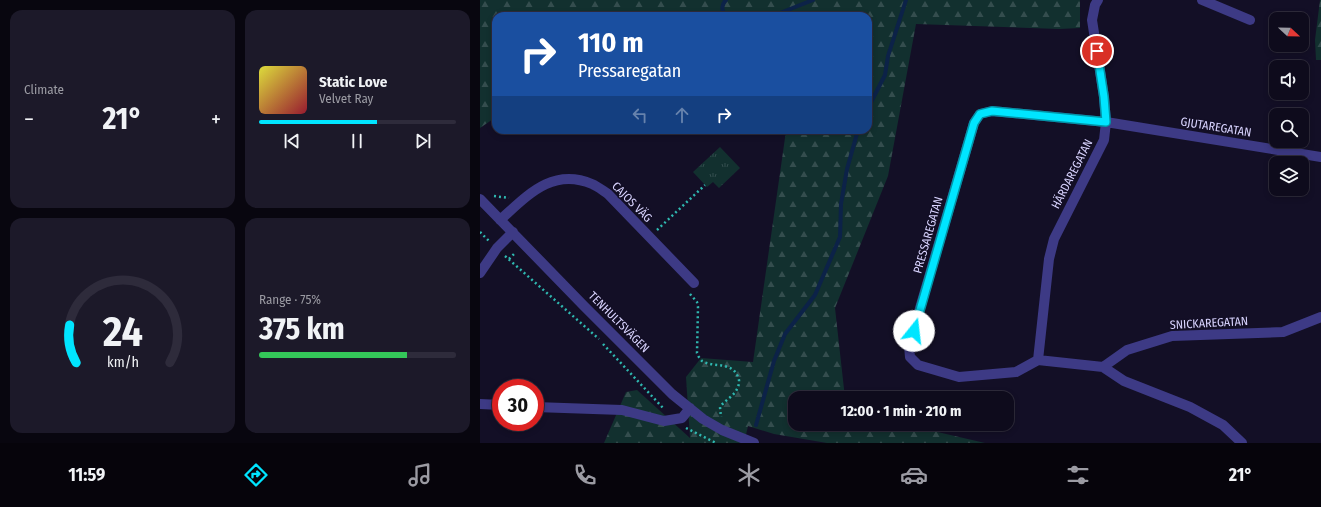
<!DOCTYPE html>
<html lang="en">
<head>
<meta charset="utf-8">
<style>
  body { margin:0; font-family:"Fira Sans Condensed",sans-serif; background:#1c1929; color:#f1f3f6; height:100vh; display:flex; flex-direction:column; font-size:15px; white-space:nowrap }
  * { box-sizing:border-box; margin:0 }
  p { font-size:13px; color:#9b9ba3 }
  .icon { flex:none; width:22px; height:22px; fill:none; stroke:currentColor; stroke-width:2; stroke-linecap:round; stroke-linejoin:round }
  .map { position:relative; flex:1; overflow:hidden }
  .sheet { display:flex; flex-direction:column; gap:10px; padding:10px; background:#08060f; width:480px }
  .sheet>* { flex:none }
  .hud { position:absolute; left:12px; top:12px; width:380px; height:122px; border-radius:12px; box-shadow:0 2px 6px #0003,0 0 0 1px #2e2b3b; background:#1a4fa0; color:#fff; overflow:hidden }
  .needle { width:26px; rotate:112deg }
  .controls { position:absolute; left:789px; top:12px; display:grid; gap:8px }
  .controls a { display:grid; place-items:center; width:40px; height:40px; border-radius:8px; background:#0e0b1c; box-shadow:0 2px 6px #0003,0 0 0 1px #2e2b3b; font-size:20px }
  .speed { position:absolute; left:12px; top:379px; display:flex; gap:8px; font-size:20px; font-weight:700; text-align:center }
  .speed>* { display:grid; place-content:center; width:52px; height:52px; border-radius:50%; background:#0e0b1c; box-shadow:0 2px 6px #0003,0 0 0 1px #2e2b3b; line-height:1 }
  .speed .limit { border:6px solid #d22; background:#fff; color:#111 }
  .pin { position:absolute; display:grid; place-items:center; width:34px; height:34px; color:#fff; margin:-17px; border:2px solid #fff; border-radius:50%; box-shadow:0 1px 4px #0007 }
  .me { position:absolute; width:44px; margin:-22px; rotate:16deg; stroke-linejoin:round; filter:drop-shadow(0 0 3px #0008) }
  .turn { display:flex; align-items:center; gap:14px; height:84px; padding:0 20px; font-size:18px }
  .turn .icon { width:52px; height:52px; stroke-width:2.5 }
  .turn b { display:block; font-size:28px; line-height:34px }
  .lanes { display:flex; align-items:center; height:38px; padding:0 20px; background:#0003; justify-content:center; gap:20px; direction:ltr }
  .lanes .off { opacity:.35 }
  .big { font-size:30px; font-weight:700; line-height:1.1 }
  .sheet .tile { flex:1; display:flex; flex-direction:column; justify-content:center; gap:6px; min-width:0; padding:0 14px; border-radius:12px; background:#1c1929 }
  .sheet .dial { align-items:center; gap:0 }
  .dial svg { height:104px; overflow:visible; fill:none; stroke:#2e2b3b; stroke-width:7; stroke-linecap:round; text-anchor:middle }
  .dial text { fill:#f1f3f6; stroke:none }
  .song { display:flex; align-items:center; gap:12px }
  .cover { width:48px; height:48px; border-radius:6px; background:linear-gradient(135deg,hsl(60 70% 55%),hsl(350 70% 35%)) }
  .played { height:4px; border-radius:2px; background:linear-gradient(90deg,#00e5ff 60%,#2e2b3b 60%) }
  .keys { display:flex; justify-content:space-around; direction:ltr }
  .heat { display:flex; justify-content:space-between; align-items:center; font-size:22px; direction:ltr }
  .charge { height:6px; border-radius:3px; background:linear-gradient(90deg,#34c759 75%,#2e2b3b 0) }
  .sheet .tiles { flex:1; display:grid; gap:10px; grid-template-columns:repeat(2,1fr) }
  .trip { position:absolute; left:308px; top:391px; width:226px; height:40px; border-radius:12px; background:#0e0b1c; box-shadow:0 2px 6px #0003,0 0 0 1px #2e2b3b; font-weight:700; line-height:40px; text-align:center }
  .tabs { display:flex; height:64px; justify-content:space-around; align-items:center; background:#06040b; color:#9b9ba3 }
  .tabs .icon { width:28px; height:28px }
  .tabs .active { color:#00e5ff }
  .tabs b { font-size:18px; color:#f1f3f6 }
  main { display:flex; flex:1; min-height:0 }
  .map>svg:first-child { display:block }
  .grass { fill:url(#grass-tufts) }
  .forest { fill:url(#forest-firs) }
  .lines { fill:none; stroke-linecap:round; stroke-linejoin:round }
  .stream { stroke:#0c2248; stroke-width:4 }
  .path { stroke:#2fb8b0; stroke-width:2.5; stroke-dasharray:2 3; stroke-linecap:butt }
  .minor { stroke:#3d3a85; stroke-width:10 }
  .route-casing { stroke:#0095a6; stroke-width:10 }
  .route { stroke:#00e5ff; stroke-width:7 }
  .labels { text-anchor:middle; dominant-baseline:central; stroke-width:3; stroke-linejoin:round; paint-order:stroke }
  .street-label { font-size:12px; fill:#d9d4ff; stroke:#130f26 }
</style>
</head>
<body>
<main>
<section class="sheet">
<div class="tiles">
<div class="tile"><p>Climate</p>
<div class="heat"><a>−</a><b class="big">21°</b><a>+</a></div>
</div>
<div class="tile">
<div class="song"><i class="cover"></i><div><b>Static Love</b><p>Velvet Ray</p></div></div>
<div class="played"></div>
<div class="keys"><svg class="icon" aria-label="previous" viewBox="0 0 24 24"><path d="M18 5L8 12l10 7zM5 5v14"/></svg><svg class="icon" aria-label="pause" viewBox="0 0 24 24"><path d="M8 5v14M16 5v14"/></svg><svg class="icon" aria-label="next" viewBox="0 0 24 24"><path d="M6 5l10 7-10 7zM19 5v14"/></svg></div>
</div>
<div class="tile dial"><svg viewBox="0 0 100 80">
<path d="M14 69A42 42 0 1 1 86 69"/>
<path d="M14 69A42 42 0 0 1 9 40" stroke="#00e5ff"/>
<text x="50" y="56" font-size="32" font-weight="700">24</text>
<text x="50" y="72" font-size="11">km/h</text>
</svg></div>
<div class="tile"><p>Range · 75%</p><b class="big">375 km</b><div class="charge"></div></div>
</div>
</section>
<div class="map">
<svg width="841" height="443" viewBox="0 0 841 443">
  <defs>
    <pattern id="grass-tufts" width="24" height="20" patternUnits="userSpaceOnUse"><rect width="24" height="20" fill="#12302f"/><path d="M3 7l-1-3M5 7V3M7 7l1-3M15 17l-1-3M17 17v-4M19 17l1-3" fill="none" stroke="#344d4e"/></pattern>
    <pattern id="forest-firs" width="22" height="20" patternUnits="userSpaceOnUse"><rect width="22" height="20" fill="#12302f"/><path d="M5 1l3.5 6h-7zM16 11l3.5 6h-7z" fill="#344d4e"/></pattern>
  </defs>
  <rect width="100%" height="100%" fill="#130f26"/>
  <path class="grass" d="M240 147 260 168 239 188 233 182 227 187 213 172Z"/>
  <path class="forest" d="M0 0H600V28L579 29 436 24 408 176 355 308 365 398H315V424H423L505 443H347L294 434 268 426 264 443H124L146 392 157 390 210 438 206 377 221 358 273 362 306 131 300 130H388V16H16V117L0 128Z
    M840 0H841V60H836L835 40Z"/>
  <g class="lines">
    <path class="stream" d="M246 0C241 5 242 9 244 15L247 16
      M270 16 295 15 333 0
      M388 108 405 75 408 56 426 0
      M276 425 294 361 305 334 335 295 360 237 361 204 367 169 378 130"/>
    <path class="path" d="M14 196 29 198
      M177 230 225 185
      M0 232 10 242
      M25 256 119 339
      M29 259 36 252
      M210 294 217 302 218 307 217 353C218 356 220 359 222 361 234 368 252 361 258 377 260 381 259 385 257 389 254 396 245 400 240 407L241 417
      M123 344 184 409
      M206 428 236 443"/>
    <path class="minor" d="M722 0 770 20
      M0 199 104 306 192 394 223 419 242 430 274 443
      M20 220C47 196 72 167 112 184 117 186 122 190 128 194L214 283
      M0 273 17 248 33 232
      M558 360 536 372 479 377 438 365 430 357 429 346 494 123 500 114 512 111 626 122 841 157
      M558 360 569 259 574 239 624 140 626 122 624 97 612 20 615 5 618 0
      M558 360 623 367 644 381 710 407 743 425 762 443
      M623 367 647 350 692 336 803 332 841 317
      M0 404 21 405
      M55 407 142 410 184 421 202 418 210 408"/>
  </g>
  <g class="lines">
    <defs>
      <path id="route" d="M434 331 494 123 500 114 512 111 626 122 624 97 617 51"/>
    </defs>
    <use href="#route" class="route-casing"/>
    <use href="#route" class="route"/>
  </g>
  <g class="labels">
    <g class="street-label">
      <text transform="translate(736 127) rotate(9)">GJUTAREGATAN</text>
      <text transform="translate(592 174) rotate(-63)">HÄRDAREGATAN</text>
      <text transform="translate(152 202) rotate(45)">CAJOS VÄG</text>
      <text transform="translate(448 235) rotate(-74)">PRESSAREGATAN</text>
      <text transform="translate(139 322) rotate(45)">TENHULTSVÄGEN</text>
      <text transform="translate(729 323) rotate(-3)">SNICKAREGATAN</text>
    </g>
  </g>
</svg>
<div class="controls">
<a><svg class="needle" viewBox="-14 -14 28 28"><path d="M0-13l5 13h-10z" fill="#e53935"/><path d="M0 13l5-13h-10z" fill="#9b9ba3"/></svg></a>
<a><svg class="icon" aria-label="sound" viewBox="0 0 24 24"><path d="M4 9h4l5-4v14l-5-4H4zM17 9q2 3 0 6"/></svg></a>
<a><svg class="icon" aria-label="search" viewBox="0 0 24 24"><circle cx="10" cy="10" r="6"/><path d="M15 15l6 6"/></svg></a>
<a><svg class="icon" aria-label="layers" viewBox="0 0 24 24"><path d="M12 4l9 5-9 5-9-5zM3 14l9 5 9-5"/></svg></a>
</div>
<div class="speed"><div class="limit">30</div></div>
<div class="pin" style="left:617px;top:51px;background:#d93025"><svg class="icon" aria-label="arrive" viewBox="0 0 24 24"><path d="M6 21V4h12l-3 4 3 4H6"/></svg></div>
<svg class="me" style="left:434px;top:331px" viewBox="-20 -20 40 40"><circle r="19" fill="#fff"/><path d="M0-13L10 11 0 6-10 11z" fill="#00e5ff"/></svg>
<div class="trip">12:00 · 1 min · 210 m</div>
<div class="hud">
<div class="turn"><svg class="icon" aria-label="right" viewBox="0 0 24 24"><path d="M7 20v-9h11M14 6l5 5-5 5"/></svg><div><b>110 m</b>Pressaregatan</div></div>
<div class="lanes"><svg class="icon off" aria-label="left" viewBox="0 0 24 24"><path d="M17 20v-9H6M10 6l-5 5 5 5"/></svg><svg class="icon off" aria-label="ahead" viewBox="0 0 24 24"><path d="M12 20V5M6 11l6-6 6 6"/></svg><svg class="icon" aria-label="right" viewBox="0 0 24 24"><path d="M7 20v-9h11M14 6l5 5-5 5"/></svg></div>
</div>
</div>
</main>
<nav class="tabs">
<b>11:59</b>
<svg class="icon active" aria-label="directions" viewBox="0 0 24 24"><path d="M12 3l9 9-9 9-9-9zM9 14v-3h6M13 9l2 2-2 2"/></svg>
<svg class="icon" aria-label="music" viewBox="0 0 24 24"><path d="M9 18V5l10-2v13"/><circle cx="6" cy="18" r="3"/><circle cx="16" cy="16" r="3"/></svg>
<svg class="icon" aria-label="phone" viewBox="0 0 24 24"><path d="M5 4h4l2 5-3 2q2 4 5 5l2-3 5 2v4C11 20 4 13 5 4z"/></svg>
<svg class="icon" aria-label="climate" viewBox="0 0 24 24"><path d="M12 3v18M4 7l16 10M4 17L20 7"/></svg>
<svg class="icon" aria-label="car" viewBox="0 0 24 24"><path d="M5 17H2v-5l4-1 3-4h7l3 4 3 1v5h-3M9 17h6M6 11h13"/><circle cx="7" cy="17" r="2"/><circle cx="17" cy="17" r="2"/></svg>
<svg class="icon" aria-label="filters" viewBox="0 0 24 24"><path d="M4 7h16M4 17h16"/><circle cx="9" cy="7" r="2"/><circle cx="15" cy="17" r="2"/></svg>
<b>21°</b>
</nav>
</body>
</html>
